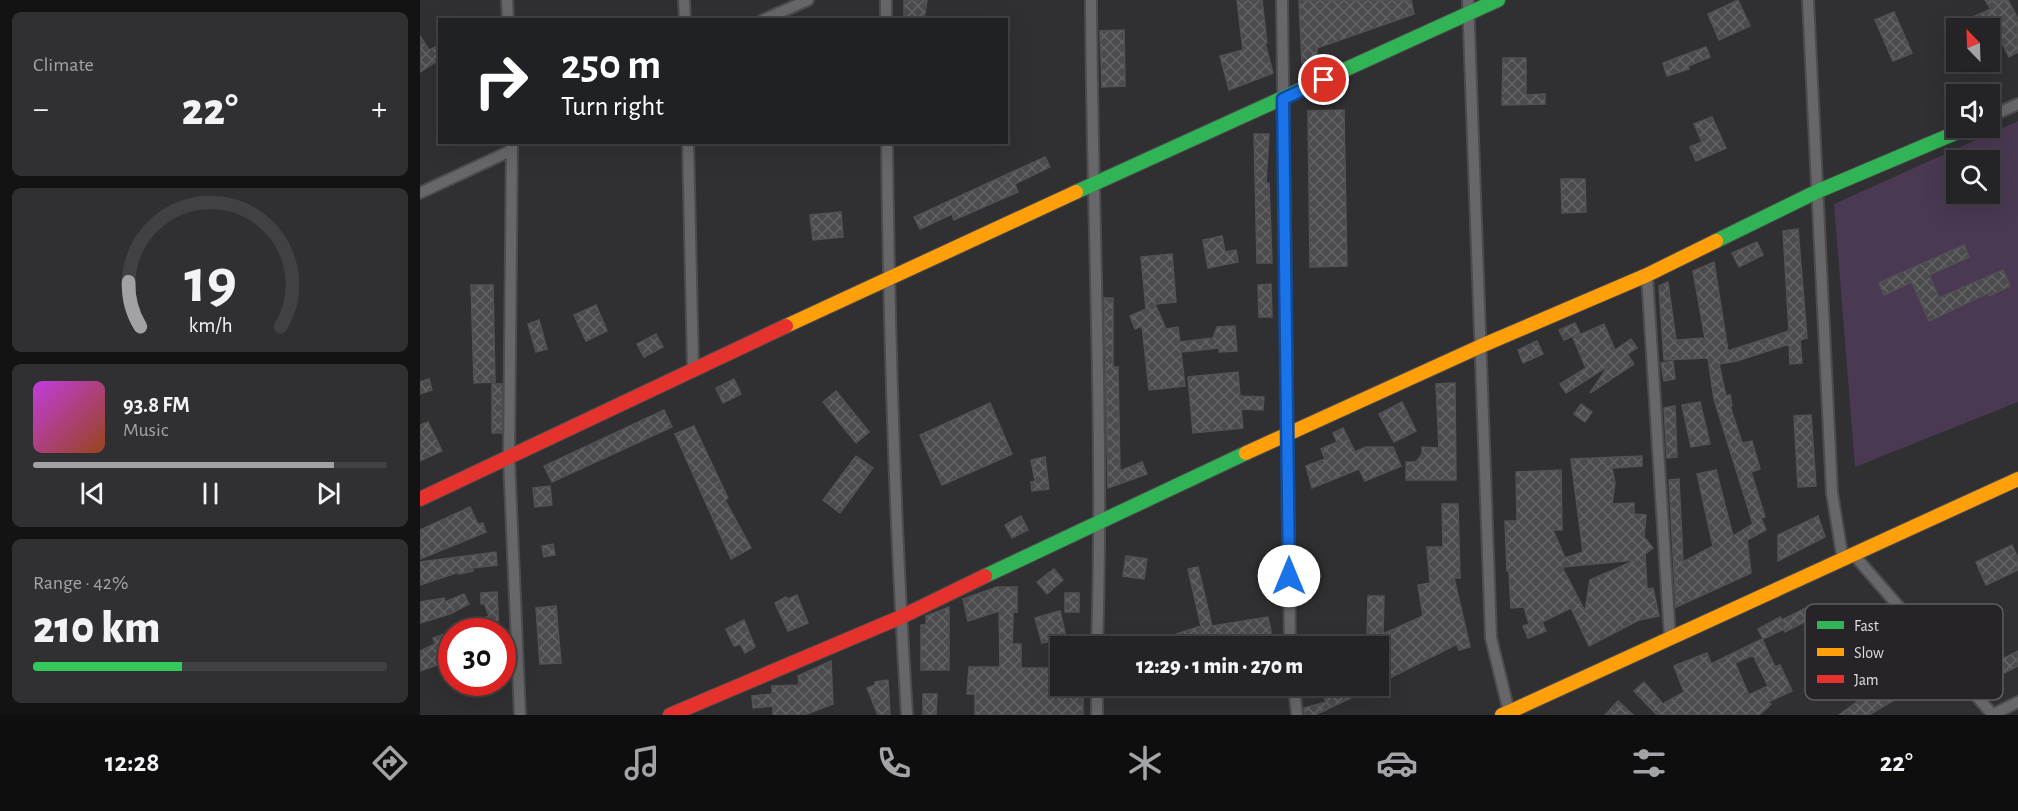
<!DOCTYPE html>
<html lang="en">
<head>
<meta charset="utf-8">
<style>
  body { margin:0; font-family:"Alegreya Sans",sans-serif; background:#302f32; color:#f1f3f6; height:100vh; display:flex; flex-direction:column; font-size:22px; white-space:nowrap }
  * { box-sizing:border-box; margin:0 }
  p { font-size:20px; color:#a3a4a7 }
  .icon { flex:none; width:33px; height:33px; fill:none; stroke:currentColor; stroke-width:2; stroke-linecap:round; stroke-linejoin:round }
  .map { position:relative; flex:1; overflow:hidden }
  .drawer { display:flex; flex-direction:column; gap:12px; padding:12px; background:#141314; width:420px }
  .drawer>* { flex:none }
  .banner { position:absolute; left:18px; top:18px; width:570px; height:126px; border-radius:0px; box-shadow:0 6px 24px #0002,0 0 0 2px #414042; background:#202124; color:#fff; overflow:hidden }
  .needle { width:39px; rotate:337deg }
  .tools { position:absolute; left:1526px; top:18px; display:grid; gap:12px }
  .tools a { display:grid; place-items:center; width:54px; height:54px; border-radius:0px; background:#242325; box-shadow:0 6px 24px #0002,0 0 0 2px #414042; font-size:30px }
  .speed { position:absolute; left:18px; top:618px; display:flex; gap:12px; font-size:30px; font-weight:700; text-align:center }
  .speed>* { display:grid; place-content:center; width:78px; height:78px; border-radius:50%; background:#242325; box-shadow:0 6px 24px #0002,0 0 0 2px #414042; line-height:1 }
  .speed .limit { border:9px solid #d22; background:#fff; color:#111 }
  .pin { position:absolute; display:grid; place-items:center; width:51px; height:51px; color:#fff; margin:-26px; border:3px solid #fff; border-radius:50%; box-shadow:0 2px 6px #0007 }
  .me { position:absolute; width:66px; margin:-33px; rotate:0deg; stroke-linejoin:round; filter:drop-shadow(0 0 4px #0008) }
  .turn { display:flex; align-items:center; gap:21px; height:126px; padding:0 24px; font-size:27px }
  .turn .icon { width:78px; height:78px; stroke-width:2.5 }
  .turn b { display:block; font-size:42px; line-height:51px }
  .big { font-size:45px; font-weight:800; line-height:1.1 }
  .drawer .tile { flex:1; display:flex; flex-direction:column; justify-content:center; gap:9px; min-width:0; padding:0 21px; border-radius:9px; background:#302f32 }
  .drawer .dial { align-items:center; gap:0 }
  .dial svg { height:156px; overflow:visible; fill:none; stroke:#414042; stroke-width:7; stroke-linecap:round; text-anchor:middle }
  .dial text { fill:#f1f3f6; stroke:none }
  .song { display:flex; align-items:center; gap:18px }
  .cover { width:72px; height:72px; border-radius:9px; background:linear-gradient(135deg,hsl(290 70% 55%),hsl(20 70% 35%)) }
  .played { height:6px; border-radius:3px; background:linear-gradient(90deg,#a2a1a3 85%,#414042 85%) }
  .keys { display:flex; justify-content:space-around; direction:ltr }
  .heat { display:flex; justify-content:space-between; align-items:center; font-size:33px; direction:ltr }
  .charge { height:9px; border-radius:4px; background:linear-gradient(90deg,#34c759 42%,#414042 0) }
  .trip { position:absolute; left:630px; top:636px; width:339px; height:60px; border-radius:0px; background:#242325; box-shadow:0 6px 24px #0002,0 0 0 2px #414042; font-weight:800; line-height:60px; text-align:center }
  .dock { display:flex; height:96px; justify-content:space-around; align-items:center; background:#0e0e0f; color:#a3a4a7 }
  .dock .icon { width:42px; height:42px }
  .dock .selected { color:#a2a1a3 }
  .dock b { font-size:27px; color:#f1f3f6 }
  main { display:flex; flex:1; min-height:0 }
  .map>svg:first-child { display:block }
  .garden { fill:#493953; fill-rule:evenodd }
  .building { fill:url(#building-cross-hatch); stroke:#535253; stroke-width:1.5; fill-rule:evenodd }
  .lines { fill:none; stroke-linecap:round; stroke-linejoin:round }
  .street-casing { stroke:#4c4b4d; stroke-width:14 }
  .fast-casing { stroke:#4c4b4d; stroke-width:16 }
  .slow-casing { stroke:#4c4b4d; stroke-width:16 }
  .jam-casing { stroke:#4c4b4d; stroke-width:16 }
  .street { stroke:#676668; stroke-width:10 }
  .fast { stroke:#30b455; stroke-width:14 }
  .slow { stroke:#ff9f0a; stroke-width:14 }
  .jam { stroke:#e5322d; stroke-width:14 }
  .route-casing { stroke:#114b97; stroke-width:15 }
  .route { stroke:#1a73e8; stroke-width:10 }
  .key { fill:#262428; stroke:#5e5c5f; stroke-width:1.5 }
  .key-label { font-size:16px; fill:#dfdee0 }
</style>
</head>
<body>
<main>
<section class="drawer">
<div class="tile"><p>Climate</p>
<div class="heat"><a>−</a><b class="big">22°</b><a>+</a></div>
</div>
<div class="tile dial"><svg viewBox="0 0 100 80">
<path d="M14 69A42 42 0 1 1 86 69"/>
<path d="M14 69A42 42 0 0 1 8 46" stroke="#a2a1a3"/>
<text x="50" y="56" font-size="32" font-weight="700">19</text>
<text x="50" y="72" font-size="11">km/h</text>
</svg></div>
<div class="tile">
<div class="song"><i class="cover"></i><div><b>93.8 FM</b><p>Music</p></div></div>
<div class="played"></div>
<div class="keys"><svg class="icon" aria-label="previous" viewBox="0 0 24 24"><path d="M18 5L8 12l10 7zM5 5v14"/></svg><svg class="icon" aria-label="pause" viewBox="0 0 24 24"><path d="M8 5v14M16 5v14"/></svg><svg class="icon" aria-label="next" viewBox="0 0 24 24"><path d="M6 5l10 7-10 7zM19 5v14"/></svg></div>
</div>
<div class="tile"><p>Range · 42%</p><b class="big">210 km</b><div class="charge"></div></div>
</section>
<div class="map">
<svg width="1598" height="715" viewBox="0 0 1598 715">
  <defs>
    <pattern id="building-cross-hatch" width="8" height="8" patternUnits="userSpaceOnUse" patternTransform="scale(1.5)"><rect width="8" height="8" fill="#4b4a4c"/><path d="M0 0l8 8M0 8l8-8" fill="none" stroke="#646466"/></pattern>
  </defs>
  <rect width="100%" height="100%" fill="#302f31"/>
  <path class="garden" d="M1598 121V402L1435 467 1414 204ZM1536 160H1569V194H1536Z"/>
  <path class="building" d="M484 0H507L504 20H484Z
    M817 0H842L847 43H845L853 73 809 90 800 56 823 50Z
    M879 0H991L994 14 897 48V58L882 63Z
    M1318 0 1330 26 1299 40 1288 14Z
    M1565 0H1588L1598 19V52L1589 57 1572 22 1559 28H1528L1571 9Z
    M1474 12 1492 53 1473 61 1455 20Z
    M704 30 705 86 682 87 680 31Z
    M0 36 9 50 20 45V59L0 72Z
    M1286 47 1290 57 1268 66 1269 69 1247 76 1243 63Z
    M1083 58H1106V95L1125 94V104L1082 105Z
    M924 110 927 266 890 267 888 111Z
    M1292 117 1306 148 1276 161 1270 147 1282 142 1274 124Z
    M834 134H849L846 183H849L852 263H837Z
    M625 157 630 167 595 184 598 192 534 220 532 214 500 229 494 217Z
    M1141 179H1165L1166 212 1142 213Z
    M421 212 423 237 393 240 390 215Z
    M1378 229 1387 338 1380 340 1382 363 1370 364 1369 344 1317 361 1299 364 1306 396 1310 395 1312 406H1310L1322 443 1332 441 1340 469 1331 472 1345 517 1341 518 1346 530 1327 540 1331 573 1256 607 1249 480 1259 479 1263 562 1293 546 1277 474 1296 470 1313 536 1333 524 1294 399 1288 358 1244 360 1239 286 1248 282 1256 340 1285 338 1273 271 1294 262 1308 351 1369 331 1363 231Z
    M802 236 805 252 816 250 818 262 788 268 783 240Z
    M1337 242 1343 255 1319 267 1312 253Z
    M1544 245 1549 257 1509 275 1519 298 1583 270 1590 286 1569 296 1568 293 1509 321 1492 282 1464 295 1459 283Z
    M752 254 756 302 735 304 746 329 758 327 760 342 793 338 797 327 815 326 817 351 799 352V348L761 352 765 386 729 390 722 326 715 329 710 316 726 309 721 257Z
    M851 284 852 317H839L838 285Z
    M51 285H73L75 382 54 383Z
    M684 298H693V367H698L700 471 722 462 727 474 688 488Z
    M176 305 187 331 166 341 154 315Z
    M119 320 127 349 116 352 108 324Z
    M1155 323 1160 333 1144 340 1139 330Z
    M1184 324 1195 350 1211 339 1217 348 1207 354 1214 364 1170 393 1188 366 1146 393 1140 384 1166 368 1153 338Z
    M236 334 243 347 224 357 217 344Z
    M1117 341 1123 354 1103 363 1098 350Z
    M1253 361 1255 379 1244 381 1241 363Z
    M818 372 820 396 844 397 843 410 821 409 823 428 773 433 768 377Z
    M9 379 12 390 0 394V382Z
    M314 379 321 394 303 403 296 388Z
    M1035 383 1036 480H986V462H996L1002 454V447L1019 448 1016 384Z
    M72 384H82V433H72Z
    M416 391 449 432 436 443 403 402Z
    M982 402 996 431 974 442 959 414Z
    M1280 402 1290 444 1271 447 1262 405Z
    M570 403 592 454 522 485 500 435Z
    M1161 404 1172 412 1165 422 1154 414Z
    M1255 406 1257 457 1247 458 1244 408Z
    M244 410 252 427 132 482 124 466Z
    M1391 415 1396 486 1378 487 1374 416Z
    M8 422 22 451 0 461V425Z
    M274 426 308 498 305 500 331 548 311 559 255 434Z
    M923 428 935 452 946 447H973L981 466 945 481 939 469 892 488 886 466 905 459 901 449 917 442 913 433Z
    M436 456 453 468 420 513 403 500Z
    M1222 456V466L1192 468 1195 483 1192 504 1214 503V514L1226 515 1224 537 1233 548 1225 554 1227 589 1233 588 1239 616 1219 620 1169 646 1151 608 1122 622 1126 631 1108 638 1103 626 1109 624 1104 607 1091 608 1089 571H1087L1085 521H1097L1096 472 1141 470 1142 530H1133L1145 558 1163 552 1151 459ZM1216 560 1170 580 1165 611 1142 567Z
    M625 457 629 489 612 491 611 482 615 481 611 460Z
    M130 486 132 505 115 507 113 488Z
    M1022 504H1038L1040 578H1034L1050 647 1039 650 1037 644 958 684V638H947L948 596H964L963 634 1003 616 998 585 1010 583 1007 547H1023Z
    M50 507 58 524 63 523 66 532 0 559V530Z
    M601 516 608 530 592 538 585 525Z
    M1398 516 1405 537 1358 561V535Z
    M133 544 135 555 124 557 122 546Z
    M1592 545 1598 558V570L1566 585 1556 562Z
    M76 552 77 565 52 568 53 571 39 574V572L0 585V562Z
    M706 556 727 559 724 579 703 576Z
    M778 567 792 626 848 617 854 646H823L822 643 806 646H754L756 634 781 626 768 569Z
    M634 569 643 580 627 594 617 582Z
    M577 587H597V612H593V621L589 624 593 623 592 644H601V668H638L640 686H655L654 693H663V715H555V694H547L549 667H580L579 611 548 621 543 599Z
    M77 592 79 632H62V619L69 616 64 603 61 604V593Z
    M645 593H659V612H645Z
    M44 594 49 604 30 614 0 623V602L24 598 25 602Z
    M377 595 388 623 368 631 355 603 366 597 368 599Z
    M136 606 141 663 120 664 116 608Z
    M529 607V670H501V625H506V616Z
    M1388 607 1394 617 1365 632 1364 629 1343 639 1338 629 1360 617 1362 620Z
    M640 611 646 637 622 643 615 618Z
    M324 620 335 647 325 653 320 644 314 646 306 629Z
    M27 633 26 640 32 638V660L0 671V651L15 644 13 638Z
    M1342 639 1355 667 1360 665 1372 691 1348 702 1351 704 1339 715H1237L1214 691 1224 682 1243 704 1264 692 1254 666 1287 653 1291 664ZM1333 655 1348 686 1329 695 1315 663Z
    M1598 651V666L1584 673 1578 661Z
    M1446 660 1450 673 1473 669 1474 675 1487 692 1449 715H1419L1445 696 1429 674 1438 667 1437 663Z
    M411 661 413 704 384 715H353V706L333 708 332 696 352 694V686L379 685 378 676Z
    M468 680 470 715H458L447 688 455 685V682Z
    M905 686H956L895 715H884V708L906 702 903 694 908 693Z
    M503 694H517L516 715H503Z
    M1198 701 1213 715H1185Z"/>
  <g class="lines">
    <defs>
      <path id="street" d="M87 0 88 20
        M264 0 265 20
        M466 0V20
        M671 0C672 215 684 431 677 646
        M862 0 870 646
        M1048 0 1071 638 1089 712
        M1388 0 1412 493 1423 560
        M343 20 388 0
        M1569 117 1598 104
        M92 142 89 459 100 715
        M268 142 273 369
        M467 142C469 333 475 525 487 715
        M0 193 92 150
        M1227 275 1250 638
        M1434 555 1573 715
        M677 686V715
        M874 686 877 715
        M1572 715 1598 702"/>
      <path id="fast" d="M656 192 1078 0
        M1296 241 1396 192 1547 128
        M565 576 826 453"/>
      <path id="slow" d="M366 326 656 192
        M826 453 1061 346 1227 275 1296 241
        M1089 712 1598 479
        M1082 715 1089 712 1092 715"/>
      <path id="jam" d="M0 499 366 326
        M250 715 481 617 565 576"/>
    </defs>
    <use href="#street" class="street-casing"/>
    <use href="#fast" class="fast-casing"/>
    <use href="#slow" class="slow-casing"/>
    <use href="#jam" class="jam-casing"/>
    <use href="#street" class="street"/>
    <use href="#fast" class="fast"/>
    <use href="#slow" class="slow"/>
    <use href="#jam" class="jam"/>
  </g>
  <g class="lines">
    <defs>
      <path id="route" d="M869 576 863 99 904 80"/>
    </defs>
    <use href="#route" class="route-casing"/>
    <use href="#route" class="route"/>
  </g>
  <rect x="1385" y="604" width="198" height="96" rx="9" class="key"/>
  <rect x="1397" y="621" width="27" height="8" fill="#30b455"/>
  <rect x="1397" y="648" width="27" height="8" fill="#ff9f0a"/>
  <rect x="1397" y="675" width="27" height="8" fill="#e5322d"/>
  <g class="key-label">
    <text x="1434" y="631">Fast</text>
    <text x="1434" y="658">Slow</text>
    <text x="1434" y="685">Jam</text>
  </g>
</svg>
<div class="tools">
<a><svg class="needle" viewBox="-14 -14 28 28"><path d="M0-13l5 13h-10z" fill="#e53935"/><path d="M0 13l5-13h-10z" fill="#a3a4a7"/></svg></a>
<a><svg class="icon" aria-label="sound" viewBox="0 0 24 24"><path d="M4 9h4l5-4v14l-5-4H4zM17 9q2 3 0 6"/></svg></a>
<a><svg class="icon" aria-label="search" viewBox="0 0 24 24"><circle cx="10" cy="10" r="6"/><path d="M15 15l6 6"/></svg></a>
</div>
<div class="speed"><div class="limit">30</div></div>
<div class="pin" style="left:904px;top:80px;background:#d93025"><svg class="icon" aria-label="arrive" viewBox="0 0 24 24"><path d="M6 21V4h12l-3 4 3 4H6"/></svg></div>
<svg class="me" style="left:869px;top:576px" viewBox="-20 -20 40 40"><circle r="19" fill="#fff"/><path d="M0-13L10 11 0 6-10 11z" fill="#1a73e8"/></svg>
<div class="trip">12:29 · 1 min · 270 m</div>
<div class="banner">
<div class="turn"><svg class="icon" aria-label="right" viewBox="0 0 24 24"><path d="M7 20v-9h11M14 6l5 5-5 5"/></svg><div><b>250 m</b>Turn right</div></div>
</div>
</div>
</main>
<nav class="dock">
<b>12:28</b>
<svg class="icon selected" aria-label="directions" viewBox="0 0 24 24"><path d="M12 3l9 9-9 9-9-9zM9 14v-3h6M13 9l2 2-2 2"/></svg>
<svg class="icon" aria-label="music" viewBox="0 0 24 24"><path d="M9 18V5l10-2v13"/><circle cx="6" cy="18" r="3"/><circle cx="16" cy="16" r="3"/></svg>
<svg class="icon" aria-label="phone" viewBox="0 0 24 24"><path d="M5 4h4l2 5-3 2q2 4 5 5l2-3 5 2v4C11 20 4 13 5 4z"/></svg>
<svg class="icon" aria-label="climate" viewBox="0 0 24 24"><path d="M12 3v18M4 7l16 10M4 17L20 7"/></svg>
<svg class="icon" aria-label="car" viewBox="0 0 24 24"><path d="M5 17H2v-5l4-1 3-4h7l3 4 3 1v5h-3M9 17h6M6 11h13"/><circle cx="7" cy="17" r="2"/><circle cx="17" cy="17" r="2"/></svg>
<svg class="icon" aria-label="filters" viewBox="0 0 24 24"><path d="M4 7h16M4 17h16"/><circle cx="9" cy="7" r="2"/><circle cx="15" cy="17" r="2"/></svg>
<b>22°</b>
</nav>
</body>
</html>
